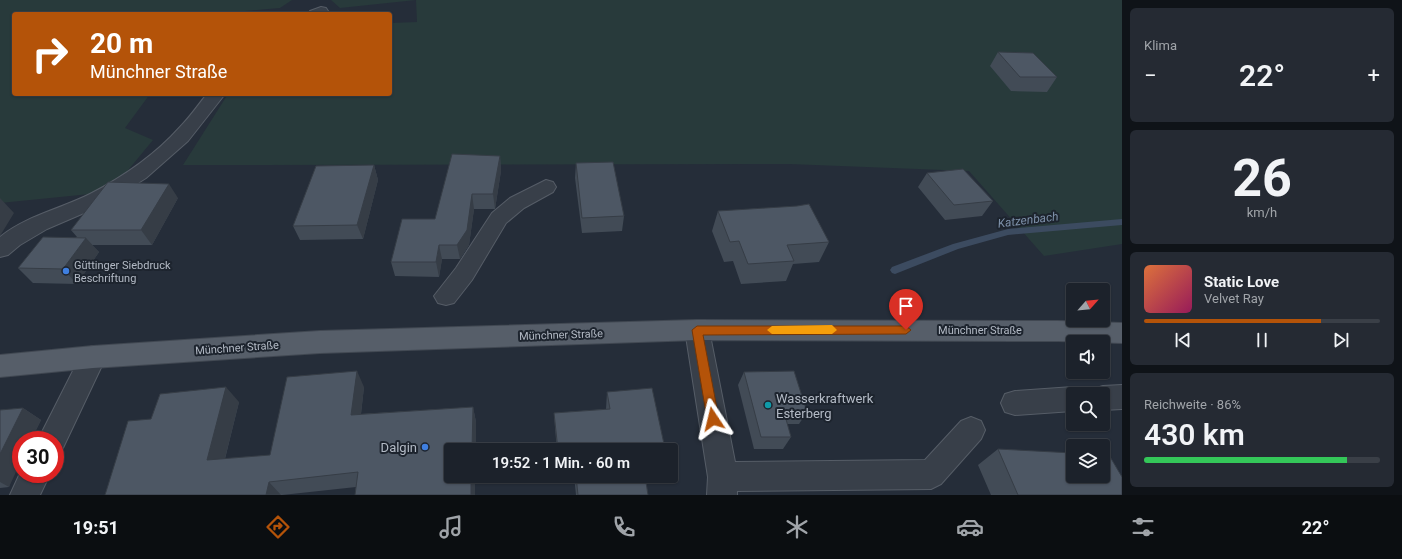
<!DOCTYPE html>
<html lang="de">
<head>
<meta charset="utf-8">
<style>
  body { margin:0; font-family:Roboto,sans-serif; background:#252a33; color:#f1f3f6; height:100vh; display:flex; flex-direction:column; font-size:15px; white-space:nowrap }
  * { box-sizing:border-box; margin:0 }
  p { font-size:13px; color:#a0a4a9 }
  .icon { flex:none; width:22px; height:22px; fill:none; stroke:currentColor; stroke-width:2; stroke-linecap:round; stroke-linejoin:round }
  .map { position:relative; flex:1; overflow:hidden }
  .drawer { display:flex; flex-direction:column; gap:8px; padding:8px; background:#0f1318; width:280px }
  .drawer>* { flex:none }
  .banner { position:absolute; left:12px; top:12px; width:380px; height:84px; border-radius:4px; box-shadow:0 1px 3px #0004,0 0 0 1px #3a3f47; background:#b45309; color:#fff; overflow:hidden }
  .needle { width:26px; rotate:63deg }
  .controls { position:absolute; left:1066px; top:283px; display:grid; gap:8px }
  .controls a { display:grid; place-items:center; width:44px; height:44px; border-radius:4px; background:#1c222b; box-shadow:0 1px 3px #0004,0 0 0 1px #3a3f47; font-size:20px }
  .speed { position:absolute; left:12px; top:431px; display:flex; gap:8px; font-size:20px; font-weight:700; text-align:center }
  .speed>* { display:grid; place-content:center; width:52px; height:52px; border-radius:50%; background:#1c222b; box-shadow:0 1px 3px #0004,0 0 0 1px #3a3f47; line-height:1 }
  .speed .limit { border:6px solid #d22; background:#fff; color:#111 }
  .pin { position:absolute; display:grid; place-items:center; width:34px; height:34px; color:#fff; margin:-41px -17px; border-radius:50% 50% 50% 0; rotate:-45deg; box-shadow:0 0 4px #0007 }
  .pin .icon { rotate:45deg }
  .me { position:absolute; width:44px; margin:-22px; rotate:350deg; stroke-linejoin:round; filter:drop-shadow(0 0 3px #0008) }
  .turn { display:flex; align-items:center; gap:14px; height:84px; padding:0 12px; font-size:18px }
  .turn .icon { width:52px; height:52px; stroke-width:2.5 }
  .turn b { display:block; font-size:28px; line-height:34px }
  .big { font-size:30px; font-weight:600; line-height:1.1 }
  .drawer .widget { flex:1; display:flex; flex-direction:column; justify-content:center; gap:6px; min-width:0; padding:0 14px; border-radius:6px; background:#252a33 }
  .drawer .dial { align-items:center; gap:0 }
  .dial b { font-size:52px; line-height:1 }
  .song { display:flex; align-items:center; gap:12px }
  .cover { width:48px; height:48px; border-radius:6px; background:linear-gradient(135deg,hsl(20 70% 55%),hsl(330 70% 35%)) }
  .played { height:4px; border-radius:2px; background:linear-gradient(90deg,#b45309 75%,#3a3f47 75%) }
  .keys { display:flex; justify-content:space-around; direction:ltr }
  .heat { display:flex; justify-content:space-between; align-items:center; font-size:22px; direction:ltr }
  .charge { height:6px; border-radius:3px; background:linear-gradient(90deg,#34c759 86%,#3a3f47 0) }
  .trip { position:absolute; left:444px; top:443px; width:234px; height:40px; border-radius:4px; background:#1c222b; box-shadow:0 1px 3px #0004,0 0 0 1px #3a3f47; font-weight:600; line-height:40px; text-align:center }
  .menu { display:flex; height:64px; justify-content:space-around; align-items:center; background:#0b0e11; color:#a0a4a9 }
  .menu .icon { width:28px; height:28px }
  .menu .on { color:#b45309 }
  .menu b { font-size:18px; color:#f1f3f6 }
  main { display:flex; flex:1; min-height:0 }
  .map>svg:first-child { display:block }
  .green { fill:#283a3b }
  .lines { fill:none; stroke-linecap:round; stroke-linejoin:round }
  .stream { fill:#3c4b60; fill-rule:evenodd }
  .minor-casing { stroke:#565d67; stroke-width:2 }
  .major-casing { stroke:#414852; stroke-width:2 }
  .minor { fill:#383f49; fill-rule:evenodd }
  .major { fill:#565e69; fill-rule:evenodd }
  .wall { fill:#424b56 }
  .shaded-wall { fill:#363d46 }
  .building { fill:#4d5764; stroke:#363d46 }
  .route { fill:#b45309; stroke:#753606 }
  .slow { fill:#f59e0b }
  .shop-dot { fill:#3f7fe0; stroke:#1d242e; stroke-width:1.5 }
  .culture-dot { fill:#0f9aa8; stroke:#1d242e; stroke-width:1.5 }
  .labels { text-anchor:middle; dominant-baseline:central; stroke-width:4; stroke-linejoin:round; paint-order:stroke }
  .poi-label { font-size:11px; fill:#b3bac5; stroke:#1d242e; text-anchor:start }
  .street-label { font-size:11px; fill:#b3bac5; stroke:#1d242e }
  .water-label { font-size:12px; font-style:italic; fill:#7e91aa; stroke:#1d242e }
  .near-poi-label { font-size:13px; fill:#b3bac5; stroke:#1d242e; text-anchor:start }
</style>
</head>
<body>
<main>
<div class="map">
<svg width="1122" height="495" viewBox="0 0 1122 495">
  <rect width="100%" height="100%" fill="#252d39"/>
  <path class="green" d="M0 0H292L280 8 211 14H14V94H150L125 128 153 140 110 192 0 203Z
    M331 0H1122V244L1044 256 969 171 789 164 183 165 228 94H390V23L417 22 416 0 340 8Z"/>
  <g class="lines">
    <path class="stream" d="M1122 219V225L1008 235 958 249 895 274 892 273 890 270 892 267 953 244 1008 229Z"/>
    <defs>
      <path id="minor" d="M321 7 326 8 328 11 326 14H308L310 11Z
        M207 94H225L188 141 146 178 105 204 47 229 20 245 8 255 0 257V237C26 216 60 209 90 194 123 177 155 155 180 127 190 117 198 105 207 94Z
        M546 180 553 182 556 187 553 192 524 208 506 223 472 280 454 303 446 305 438 303 434 296 456 268 492 213 510 198Z
        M697 320 706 323 709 330 735 462 925 460 961 421 971 417 981 421 985 430 981 439 941 484 931 489 737 491V495H707L708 477 685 330 688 323Z
        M93 346 102 349 106 357 62 450 55 452V440H38L84 349Z
        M1122 385V409L1103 410V394H1091L1093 389 1103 386Z
        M1073 387 1083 390 1084 394H1073V411L1015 415 1005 412 1001 403 1005 394 1015 391Z
        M21 471V474H50L40 495H10Z"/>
      <path id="major" d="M697 320 1058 321 1122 323V343L1058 341 697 340 320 353 93 368 0 377V355L93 346 320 331Z"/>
    </defs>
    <use href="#minor" class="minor-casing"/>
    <use href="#major" class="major-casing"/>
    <use href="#minor" class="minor"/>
    <use href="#major" class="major"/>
  </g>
  <path class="wall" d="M998 52 1057 77 1047 92 1011 91 990 66Z
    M500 156 501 171 495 209H474L469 245 460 259H442L439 277 395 276 391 262Z
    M576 163 624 216 622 231 582 233 575 178Z
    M374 165 378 180 363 239 300 240 293 226Z
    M927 173 993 201 982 216 945 220 918 187Z
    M178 198 152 245H92L99 252 77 284 33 283 18 268 77 237 71 230Z
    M718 211 829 242 819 262 793 264 786 281 741 284 733 261 724 262 712 231Z
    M744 372 807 412 799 424H787L791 437 783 449H754L738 385Z
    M364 387 361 414 473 407 476 422V450H451L475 476V495H355L356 487 282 495H105L151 419 239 402 225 459 270 455Z
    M607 392 664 444 662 450H557L555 428 554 413 606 409Z
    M23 408 41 420 31 440H21L9 487 0 488V410Z
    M998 449 1122 495H991L978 465Z
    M574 476H645L648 495H576Z"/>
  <path class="shaded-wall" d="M500 156 501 171 495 209 493 194Z
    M374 165 378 180 363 239 357 225Z
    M169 184 178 198 152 245 141 230Z
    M472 194 474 209 469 245 460 259 457 245Z
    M0 198 14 213 0 236Z
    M86 238 99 252 77 284 63 269Z
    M439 245 442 259 439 277 436 262Z
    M357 371 364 387 359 430 351 415Z
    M226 387 239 402 221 474 207 460Z
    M473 407 476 422V450H472Z
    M23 408 41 420 31 440H21V461L9 487 0 482V454Z
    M471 476H475V495H471Z
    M269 482 281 495H266Z"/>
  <path class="building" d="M998 52 1033 53 1057 77H1020Z
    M452 154 500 156 493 194H472L467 230 457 245H439L436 262H391L402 219H435Z
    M613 162 624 216 582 218 576 163Z
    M374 165 357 225 293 226 316 166Z
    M963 169 993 201 954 205 927 173Z
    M108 182 169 184 141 230H71Z
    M809 204 829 242 787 245 794 261 748 264 739 241 730 242 718 211 797 206Z
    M43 237 86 238 63 269 18 268Z
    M357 371 351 415 473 407 472 450H451V476H471V495H355L358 472 269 482 266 495H105L128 421 151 419 160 394 226 387 207 460 270 455 287 377Z
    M794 371 807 412H784L791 437H761L744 372Z
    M652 388 664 444 640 446V450H558L554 413 610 409 607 392Z
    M23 408 0 454V410Z
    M998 449 1073 453V476H1103V454L1109 455 1122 477V495H1018Z
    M576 476H645L648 495H578Z"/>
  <path class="route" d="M697 326H906L911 330 906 334 703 335 719 419 717 422 713 424 709 422 707 419 692 330Z"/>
  <path class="slow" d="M832 325 837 330 832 334H772L767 330 772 326Z"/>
  <g class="shop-dot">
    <circle cx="66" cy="271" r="4"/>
    <circle cx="425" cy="447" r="4"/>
  </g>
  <circle class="culture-dot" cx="768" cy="405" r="4"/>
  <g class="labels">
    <g class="poi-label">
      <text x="74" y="265">Güttinger Siebdruck<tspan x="74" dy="13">Beschriftung</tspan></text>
    </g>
    <g class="street-label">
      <text x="980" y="330">Münchner Straße</text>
      <text transform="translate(561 335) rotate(-2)">Münchner Straße</text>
      <text transform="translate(237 348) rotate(-4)">Münchner Straße</text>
    </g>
    <g class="water-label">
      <text transform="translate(1028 220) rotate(-7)">Katzenbach</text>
    </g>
    <g class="near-poi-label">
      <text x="776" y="398">Wasserkraftwerk<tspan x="776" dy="15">Esterberg</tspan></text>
      <text x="417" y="447" text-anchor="end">Dalgin</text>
    </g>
  </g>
</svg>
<div class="controls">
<a><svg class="needle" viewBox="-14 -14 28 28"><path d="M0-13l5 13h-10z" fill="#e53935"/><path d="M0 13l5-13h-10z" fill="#a0a4a9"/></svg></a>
<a><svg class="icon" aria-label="sound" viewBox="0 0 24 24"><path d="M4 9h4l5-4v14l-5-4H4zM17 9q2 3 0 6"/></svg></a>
<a><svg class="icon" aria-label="search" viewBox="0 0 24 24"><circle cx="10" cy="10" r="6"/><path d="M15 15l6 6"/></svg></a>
<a><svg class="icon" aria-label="layers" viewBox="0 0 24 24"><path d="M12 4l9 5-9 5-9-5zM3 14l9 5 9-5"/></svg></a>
</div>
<div class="speed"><div class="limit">30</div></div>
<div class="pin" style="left:906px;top:330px;background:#d93025"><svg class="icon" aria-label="arrive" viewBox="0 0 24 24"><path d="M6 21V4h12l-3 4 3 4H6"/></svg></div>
<svg class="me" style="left:713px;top:419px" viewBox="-20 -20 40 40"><path d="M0-17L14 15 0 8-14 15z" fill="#b45309" stroke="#fff" stroke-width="4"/></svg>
<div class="trip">19:52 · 1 Min. · 60 m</div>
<div class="banner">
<div class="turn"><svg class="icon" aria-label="right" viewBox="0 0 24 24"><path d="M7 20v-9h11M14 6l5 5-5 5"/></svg><div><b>20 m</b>Münchner Straße</div></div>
</div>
</div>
<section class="drawer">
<div class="widget"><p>Klima</p>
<div class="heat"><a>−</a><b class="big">22°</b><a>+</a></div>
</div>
<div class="widget dial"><b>26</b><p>km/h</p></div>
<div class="widget">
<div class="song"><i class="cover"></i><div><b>Static Love</b><p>Velvet Ray</p></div></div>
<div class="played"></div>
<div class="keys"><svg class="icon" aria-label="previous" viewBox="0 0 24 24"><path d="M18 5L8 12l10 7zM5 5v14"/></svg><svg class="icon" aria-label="pause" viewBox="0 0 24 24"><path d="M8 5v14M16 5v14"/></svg><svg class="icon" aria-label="next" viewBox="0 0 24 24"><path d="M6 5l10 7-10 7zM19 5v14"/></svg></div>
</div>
<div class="widget"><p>Reichweite · 86%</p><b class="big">430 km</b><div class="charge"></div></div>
</section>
</main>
<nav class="menu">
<b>19:51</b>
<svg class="icon on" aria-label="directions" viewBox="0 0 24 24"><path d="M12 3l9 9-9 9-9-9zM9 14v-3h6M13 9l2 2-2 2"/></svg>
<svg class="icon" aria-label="music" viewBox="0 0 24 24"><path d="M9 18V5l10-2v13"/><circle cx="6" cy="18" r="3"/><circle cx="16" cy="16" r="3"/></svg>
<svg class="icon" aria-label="phone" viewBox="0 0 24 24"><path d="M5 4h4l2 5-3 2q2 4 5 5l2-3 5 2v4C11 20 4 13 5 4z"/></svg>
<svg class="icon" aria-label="climate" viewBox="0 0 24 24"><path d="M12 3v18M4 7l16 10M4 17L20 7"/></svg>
<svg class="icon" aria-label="car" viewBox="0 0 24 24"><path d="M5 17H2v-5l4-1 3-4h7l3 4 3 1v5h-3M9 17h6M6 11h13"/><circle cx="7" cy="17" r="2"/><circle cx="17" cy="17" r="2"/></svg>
<svg class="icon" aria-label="filters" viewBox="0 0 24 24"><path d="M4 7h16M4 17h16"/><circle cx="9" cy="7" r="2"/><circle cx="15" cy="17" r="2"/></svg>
<b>22°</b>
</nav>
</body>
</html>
